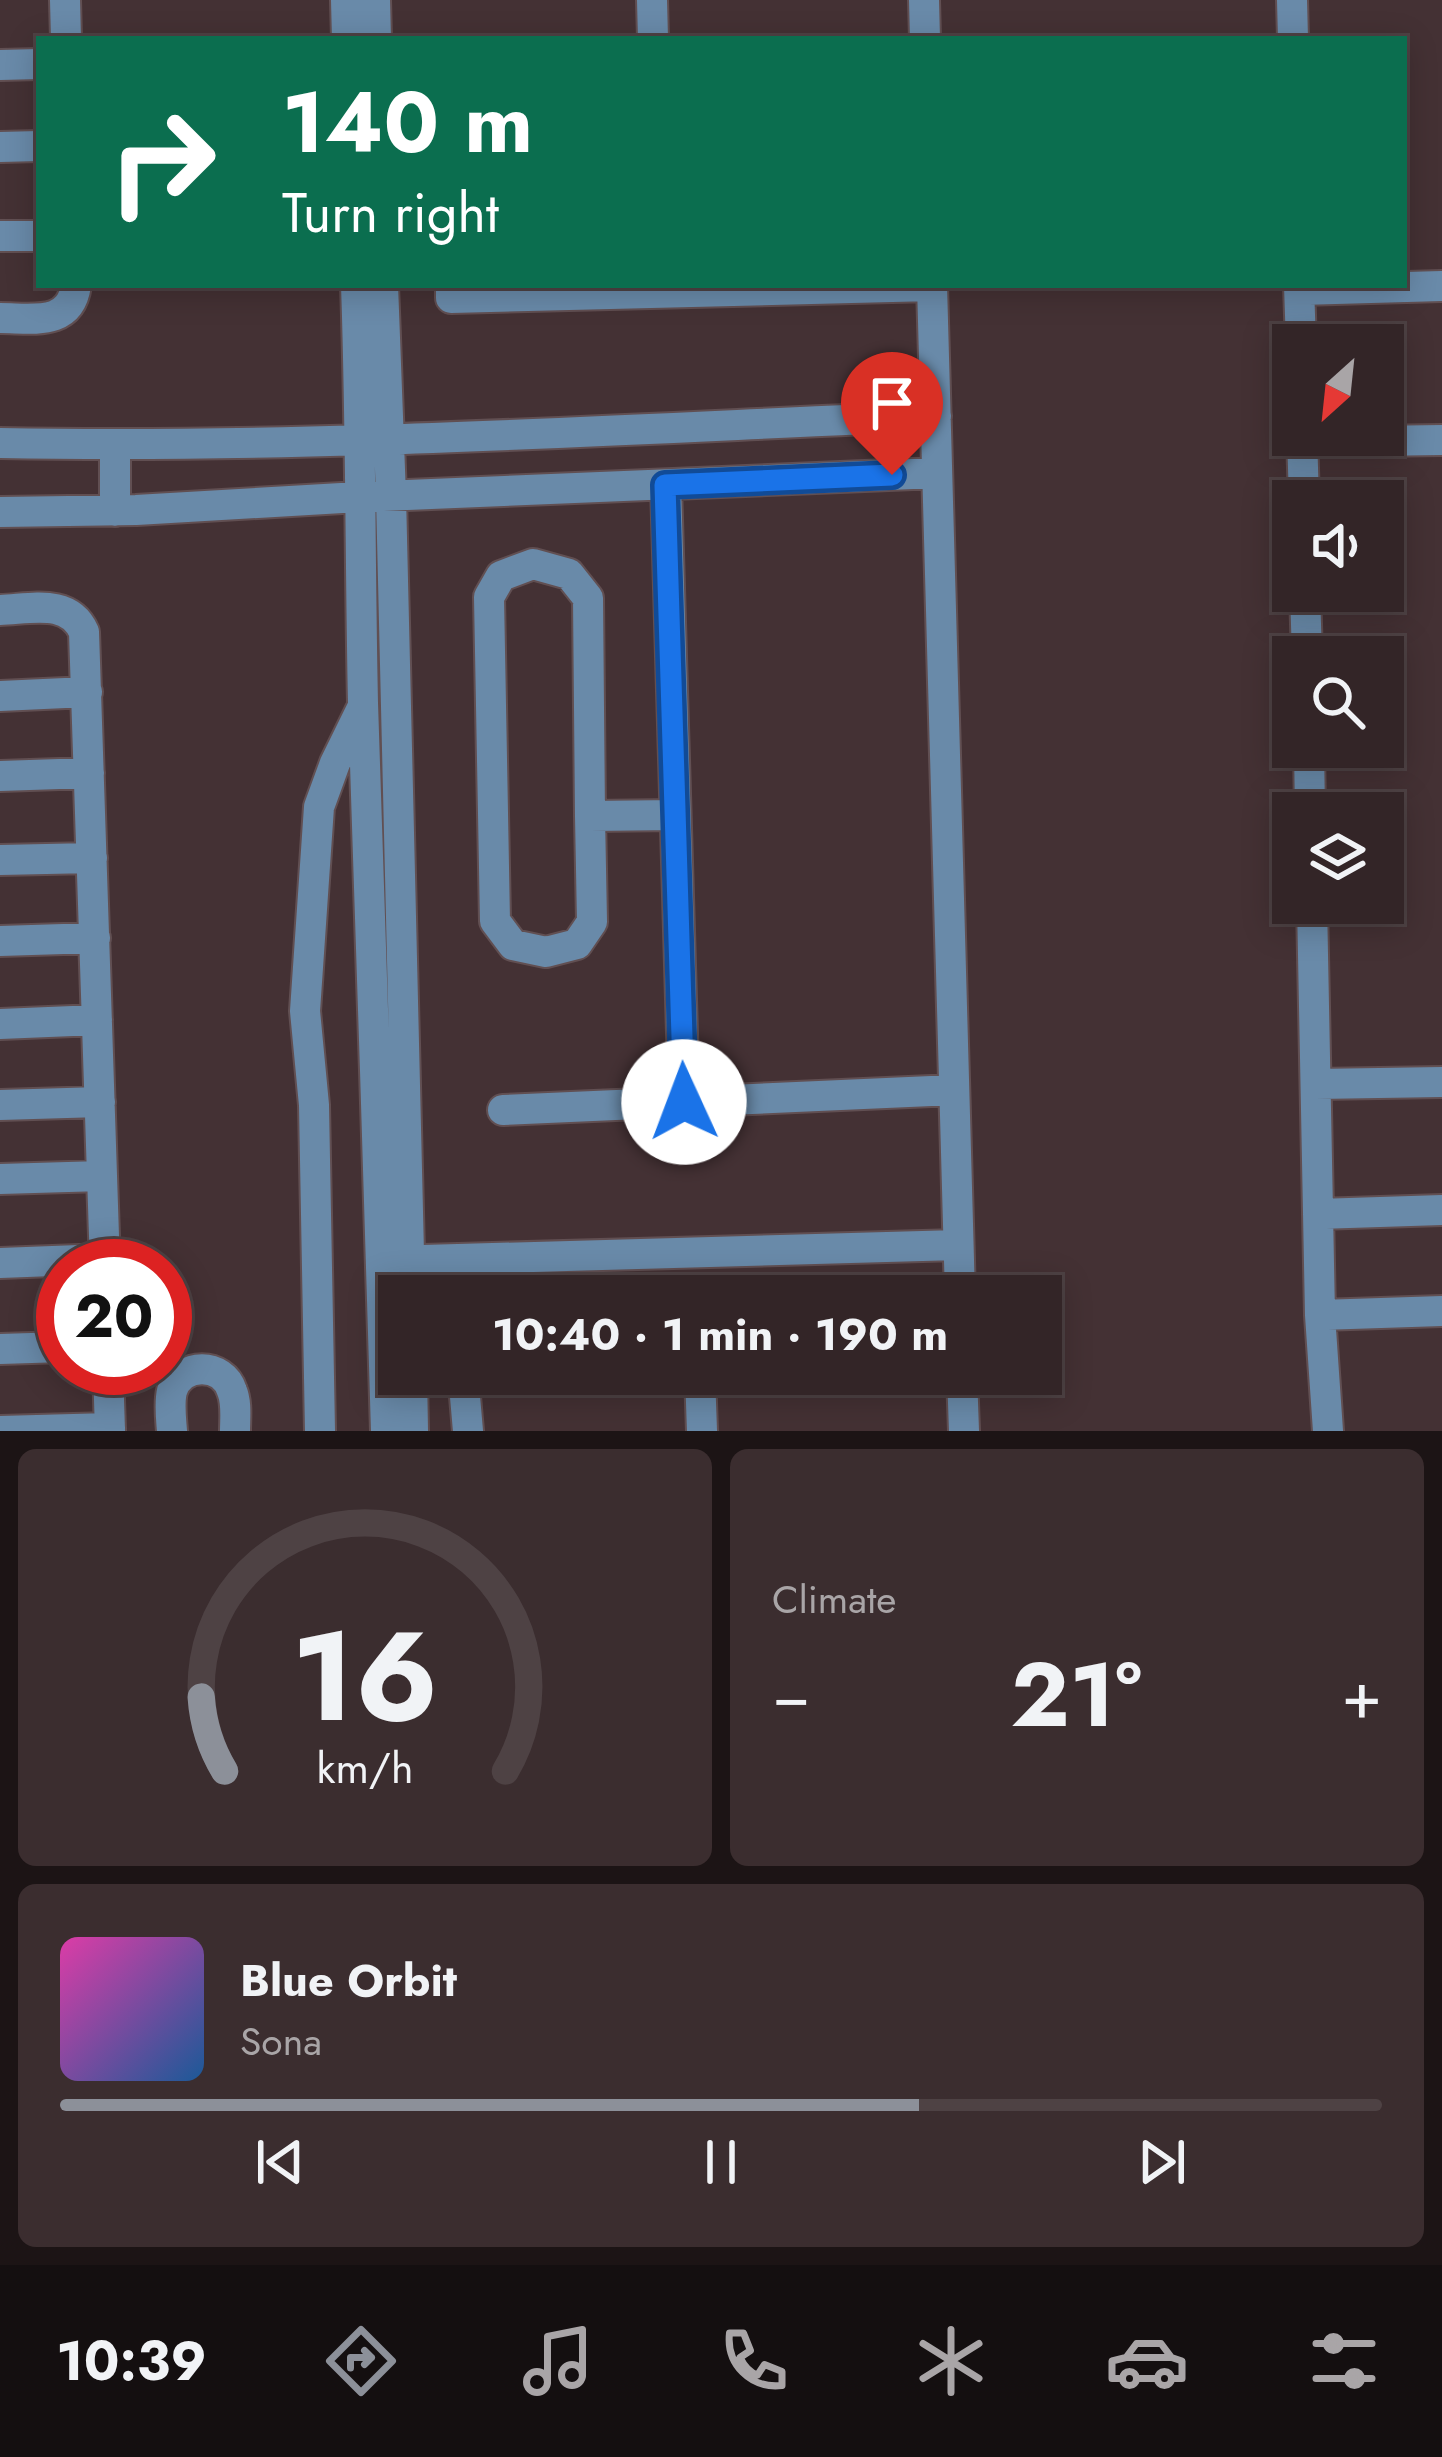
<!DOCTYPE html>
<html lang="en">
<head>
<meta charset="utf-8">
<style>
  body { margin:0; font-family:Jost,sans-serif; background:#3b2d2f; color:#f1f3f6; height:100vh; display:flex; flex-direction:column; font-size:45px; white-space:nowrap }
  * { box-sizing:border-box; margin:0 }
  p { font-size:39px; color:#a9a5a7 }
  .icon { flex:none; width:66px; height:66px; fill:none; stroke:currentColor; stroke-width:2; stroke-linecap:round; stroke-linejoin:round }
  .map { position:relative; height:1431px; overflow:hidden }
  .panel { display:flex; flex-direction:column; gap:18px; padding:18px; background:#1c1415; flex:1 }
  .panel>* { flex:none }
  .top-card { position:absolute; left:36px; top:36px; width:1371px; height:252px; border-radius:0px; box-shadow:0 6px 30px #0003,0 0 0 3px #4e4244; background:#0b6e4f; color:#fff; overflow:hidden }
  .needle { width:78px; rotate:207deg }
  .buttons { position:absolute; left:1272px; top:324px; display:grid; gap:24px }
  .buttons a { display:grid; place-items:center; width:132px; height:132px; border-radius:0px; background:#332527; box-shadow:0 6px 30px #0003,0 0 0 3px #4e4244; font-size:60px }
  .speed { position:absolute; left:36px; top:1239px; display:flex; gap:24px; font-size:60px; font-weight:700; text-align:center }
  .speed>* { display:grid; place-content:center; width:156px; height:156px; border-radius:50%; background:#332527; box-shadow:0 6px 30px #0003,0 0 0 3px #4e4244; line-height:1 }
  .speed .limit { border:18px solid #d22; background:#fff; color:#111 }
  .pin { position:absolute; display:grid; place-items:center; width:102px; height:102px; color:#fff; margin:-123px -51px; border-radius:50% 50% 50% 0; rotate:-45deg; box-shadow:0 0 12px #0007 }
  .pin .icon { rotate:45deg }
  .me { position:absolute; width:132px; margin:-66px; rotate:358deg; stroke-linejoin:round; filter:drop-shadow(0 0 9px #0008) }
  .turn { display:flex; align-items:center; gap:42px; height:252px; padding:0 48px; font-size:54px }
  .turn .icon { width:156px; height:156px; stroke-width:2.5 }
  .turn b { display:block; font-size:84px; line-height:102px }
  .big { font-size:90px; font-weight:700; line-height:1.1 }
  .panel .widget { flex:1; display:flex; flex-direction:column; justify-content:center; gap:18px; min-width:0; padding:0 42px; border-radius:18px; background:#3b2d2f }
  .panel .dial { align-items:center; gap:0 }
  .dial svg { height:312px; overflow:visible; fill:none; stroke:#4e4244; stroke-width:7; stroke-linecap:round; text-anchor:middle }
  .dial text { fill:#f1f3f6; stroke:none }
  .song { display:flex; align-items:center; gap:36px }
  .cover { width:144px; height:144px; border-radius:18px; background:linear-gradient(135deg,hsl(320 70% 55%),hsl(210 70% 35%)) }
  .played { height:12px; border-radius:6px; background:linear-gradient(90deg,#8c9099 65%,#4e4244 65%) }
  .keys { display:flex; justify-content:space-around; direction:ltr }
  .heat { display:flex; justify-content:space-between; align-items:center; font-size:66px; direction:ltr }
  .panel .tiles { flex:1; display:grid; gap:18px; grid-template-columns:1fr 1fr }
  .widget:last-child { grid-column:span 2 }
  .trip { position:absolute; left:378px; top:1275px; width:684px; height:120px; border-radius:0px; background:#332527; box-shadow:0 6px 30px #0003,0 0 0 3px #4e4244; font-weight:700; line-height:120px; text-align:center }
  .menu { display:flex; height:192px; justify-content:space-around; align-items:center; background:#140f10; color:#a9a5a7 }
  .menu .icon { width:84px; height:84px }
  .menu .current { color:#8c9099 }
  .menu b { font-size:54px; color:#f1f3f6 }
  .map>svg:first-child { display:block }
  .lines { fill:none; stroke-linecap:round; stroke-linejoin:round }
  .minor-casing { stroke:#614f52; stroke-width:34 }
  .minor { stroke:#698aa9; stroke-width:30 }
  .route-casing { stroke:#114b97; stroke-width:30 }
  .route { stroke:#1a73e8; stroke-width:21 }
</style>
</head>
<body>
<div class="map">
<svg width="1442" height="1431" viewBox="0 0 1442 1431">
  <rect width="100%" height="100%" fill="#443134"/>
  <g class="lines">
    <defs>
      <path id="minor" d="M65 0 66 39
        M346 0 347 39
        M375 0 376 39
        M652 0 653 39
        M924 0 925 39
        M1292 0 1293 39
        M0 65 39 64
        M0 147 39 146
        M0 236H39
        M356 285C361 425 360 564 363 703 370 946 380 1188 386 1431
        M383 285 391 496 410 1296
        M451 285V298L932 286
        M932 285 960 1296
        M1299 285 1301 345
        M1300 290 1442 286
        M0 318C33 318 70 327 76 285
        M1302 435 1304 501
        M1302 442 1442 440
        M0 443C312 449 624 429 936 416
        M115 445V511
        M666 485 684 1102
        M0 512 136 510 359 497 937 473
        M1305 591 1307 657
        M0 610C31 609 69 598 84 632L105 1266
        M0 696 87 692
        M1309 747 1310 813
        M0 776 89 773
        M590 816 588 598 569 574 533 564 501 576 489 597 495 921 513 945 546 952 577 944 592 922 590 816 675 815
        M0 860 92 858
        M1312 903 1320 1315 1328 1431
        M0 941 95 938
        M0 1024 97 1020
        M1316 1084 1442 1082
        M0 1105 100 1102
        M503 1110 954 1090
        M0 1179 102 1176
        M1318 1214 1442 1210
        M388 1261 958 1245
        M0 1263 105 1259
        M1320 1315 1442 1311
        M0 1349 63 1347
        M108 1368 110 1431
        M412 1374 413 1431
        M700 1374 702 1431
        M962 1374 964 1431
        M0 1431 110 1428
        M172 1431C171 1418 169 1403 172 1391 181 1362 223 1362 232 1391 237 1403 235 1418 235 1431
        M320 1431 314 1105 305 1011 319 807 335 763 361 710
        M468 1431 464 1385 469 1374"/>
    </defs>
    <use href="#minor" class="minor-casing"/>
    <use href="#minor" class="minor"/>
  </g>
  <g class="lines">
    <defs>
      <path id="route" d="M684 1102 665 485 892 475"/>
    </defs>
    <use href="#route" class="route-casing"/>
    <use href="#route" class="route"/>
  </g>
</svg>
<div class="buttons">
<a><svg class="needle" viewBox="-14 -14 28 28"><path d="M0-13l5 13h-10z" fill="#e53935"/><path d="M0 13l5-13h-10z" fill="#a9a5a7"/></svg></a>
<a><svg class="icon" aria-label="sound" viewBox="0 0 24 24"><path d="M4 9h4l5-4v14l-5-4H4zM17 9q2 3 0 6"/></svg></a>
<a><svg class="icon" aria-label="search" viewBox="0 0 24 24"><circle cx="10" cy="10" r="6"/><path d="M15 15l6 6"/></svg></a>
<a><svg class="icon" aria-label="layers" viewBox="0 0 24 24"><path d="M12 4l9 5-9 5-9-5zM3 14l9 5 9-5"/></svg></a>
</div>
<div class="speed"><div class="limit">20</div></div>
<div class="pin" style="left:892px;top:475px;background:#d93025"><svg class="icon" aria-label="arrive" viewBox="0 0 24 24"><path d="M6 21V4h12l-3 4 3 4H6"/></svg></div>
<svg class="me" style="left:684px;top:1102px" viewBox="-20 -20 40 40"><circle r="19" fill="#fff"/><path d="M0-13L10 11 0 6-10 11z" fill="#1a73e8"/></svg>
<div class="trip">10:40 · 1 min · 190 m</div>
<div class="top-card">
<div class="turn"><svg class="icon" aria-label="right" viewBox="0 0 24 24"><path d="M7 20v-9h11M14 6l5 5-5 5"/></svg><div><b>140 m</b>Turn right</div></div>
</div>
</div>
<section class="panel">
<div class="tiles">
<div class="widget dial"><svg viewBox="0 0 100 80">
<path d="M14 69A42 42 0 1 1 86 69"/>
<path d="M14 69A42 42 0 0 1 8 50" stroke="#8c9099"/>
<text x="50" y="56" font-size="32" font-weight="700">16</text>
<text x="50" y="72" font-size="11">km/h</text>
</svg></div>
<div class="widget"><p>Climate</p>
<div class="heat"><a>−</a><b class="big">21°</b><a>+</a></div>
</div>
<div class="widget">
<div class="song"><i class="cover"></i><div><b>Blue Orbit</b><p>Sona</p></div></div>
<div class="played"></div>
<div class="keys"><svg class="icon" aria-label="previous" viewBox="0 0 24 24"><path d="M18 5L8 12l10 7zM5 5v14"/></svg><svg class="icon" aria-label="pause" viewBox="0 0 24 24"><path d="M8 5v14M16 5v14"/></svg><svg class="icon" aria-label="next" viewBox="0 0 24 24"><path d="M6 5l10 7-10 7zM19 5v14"/></svg></div>
</div>
</div>
</section>
<nav class="menu">
<b>10:39</b>
<svg class="icon current" aria-label="directions" viewBox="0 0 24 24"><path d="M12 3l9 9-9 9-9-9zM9 14v-3h6M13 9l2 2-2 2"/></svg>
<svg class="icon" aria-label="music" viewBox="0 0 24 24"><path d="M9 18V5l10-2v13"/><circle cx="6" cy="18" r="3"/><circle cx="16" cy="16" r="3"/></svg>
<svg class="icon" aria-label="phone" viewBox="0 0 24 24"><path d="M5 4h4l2 5-3 2q2 4 5 5l2-3 5 2v4C11 20 4 13 5 4z"/></svg>
<svg class="icon" aria-label="climate" viewBox="0 0 24 24"><path d="M12 3v18M4 7l16 10M4 17L20 7"/></svg>
<svg class="icon" aria-label="car" viewBox="0 0 24 24"><path d="M5 17H2v-5l4-1 3-4h7l3 4 3 1v5h-3M9 17h6M6 11h13"/><circle cx="7" cy="17" r="2"/><circle cx="17" cy="17" r="2"/></svg>
<svg class="icon" aria-label="filters" viewBox="0 0 24 24"><path d="M4 7h16M4 17h16"/><circle cx="9" cy="7" r="2"/><circle cx="15" cy="17" r="2"/></svg>
</nav>
</body>
</html>
